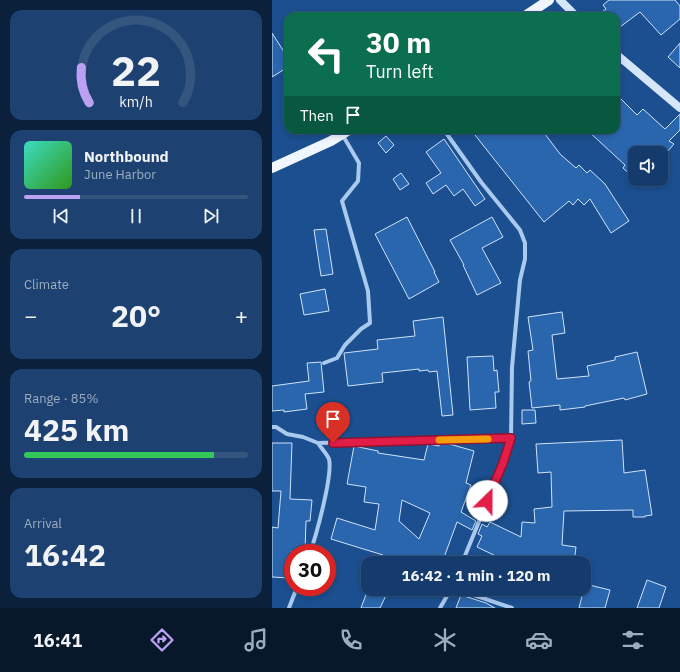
<!DOCTYPE html>
<html lang="en">
<head>
<meta charset="utf-8">
<style>
  body { margin:0; font-family:"IBM Plex Sans",sans-serif; background:#1d4271; color:#f1f3f6; height:100vh; display:flex; flex-direction:column; font-size:15px; white-space:nowrap }
  * { box-sizing:border-box; margin:0 }
  p { font-size:13px; color:#9dadc1 }
  .icon { flex:none; width:22px; height:22px; fill:none; stroke:currentColor; stroke-width:2; stroke-linecap:round; stroke-linejoin:round }
  .map { position:relative; flex:1; overflow:hidden }
  .details { display:flex; flex-direction:column; gap:10px; padding:10px; background:#0b203b; width:272px }
  .details>* { flex:none }
  .hud { position:absolute; left:12px; top:12px; width:336px; height:122px; border-radius:12px; box-shadow:0 2px 6px #0003,0 0 0 1px #33557e; background:#0b6e4f; color:#fff; overflow:hidden }
  .fabs { position:absolute; left:356px; top:146px; display:grid; gap:8px }
  .fabs a { display:grid; place-items:center; width:40px; height:40px; border-radius:8px; background:#143b6b; box-shadow:0 2px 6px #0003,0 0 0 1px #33557e; font-size:20px }
  .speed { position:absolute; left:12px; top:544px; display:flex; gap:8px; font-size:20px; font-weight:700; text-align:center }
  .speed>* { display:grid; place-content:center; width:52px; height:52px; border-radius:50%; background:#143b6b; box-shadow:0 2px 6px #0003,0 0 0 1px #33557e; line-height:1 }
  .speed .limit { border:6px solid #d22; background:#fff; color:#111 }
  .pin { position:absolute; display:grid; place-items:center; width:34px; height:34px; color:#fff; margin:-41px -17px; border-radius:50% 50% 50% 0; rotate:-45deg; box-shadow:0 0 4px #0007 }
  .pin .icon { rotate:45deg }
  .me { position:absolute; width:44px; margin:-22px; rotate:23deg; stroke-linejoin:round; filter:drop-shadow(0 0 3px #0008) }
  .turn { display:flex; align-items:center; gap:14px; height:84px; padding:0 16px; font-size:18px }
  .turn .icon { width:52px; height:52px; stroke-width:2.5 }
  .turn b { display:block; font-size:28px; line-height:34px }
  .then { display:flex; align-items:center; height:38px; padding:0 16px; background:#0003; gap:8px; font-size:15px }
  .big { font-size:30px; font-weight:700; line-height:1.1 }
  .details .widget { flex:1; display:flex; flex-direction:column; justify-content:center; gap:6px; min-width:0; padding:0 14px; border-radius:12px; background:#1d4271 }
  .details .dial { align-items:center; gap:0 }
  .dial svg { height:104px; overflow:visible; fill:none; stroke:#33557e; stroke-width:7; stroke-linecap:round; text-anchor:middle }
  .dial text { fill:#f1f3f6; stroke:none }
  .song { display:flex; align-items:center; gap:12px }
  .cover { width:48px; height:48px; border-radius:6px; background:linear-gradient(135deg,hsl(170 70% 55%),hsl(110 70% 35%)) }
  .played { height:4px; border-radius:2px; background:linear-gradient(90deg,#bca0f2 25%,#33557e 25%) }
  .keys { display:flex; justify-content:space-around; direction:ltr }
  .heat { display:flex; justify-content:space-between; align-items:center; font-size:22px; direction:ltr }
  .charge { height:6px; border-radius:3px; background:linear-gradient(90deg,#34c759 85%,#33557e 0) }
  .trip { position:absolute; left:89px; top:556px; width:230px; height:40px; border-radius:12px; background:#143b6b; box-shadow:0 2px 6px #0003,0 0 0 1px #33557e; font-weight:700; line-height:40px; text-align:center }
  .menu { display:flex; height:64px; justify-content:space-around; align-items:center; background:#08182b; color:#9dadc1 }
  .menu .icon { width:28px; height:28px }
  .menu .active { color:#bca0f2 }
  .menu b { font-size:18px; color:#f1f3f6 }
  main { display:flex; flex:1; min-height:0 }
  .map>svg:first-child { display:block }
  .building { fill:#2a66ad; stroke:#cfe3fa; fill-rule:evenodd }
  .lines { fill:none; stroke-linecap:round; stroke-linejoin:round }
  .street { stroke:#a9c9ee; stroke-width:4 }
  .secondary { stroke:#d6e6fa; stroke-width:8 }
  .primary { stroke:#f0f6ff; stroke-width:10 }
  .route-casing { stroke:#92132f; stroke-width:10 }
  .route { stroke:#e11d48; stroke-width:7 }
  .slow { stroke:#f59e0b; stroke-width:7 }
</style>
</head>
<body>
<main>
<section class="details">
<div class="widget dial"><svg viewBox="0 0 100 80">
<path d="M14 69A42 42 0 1 1 86 69"/>
<path d="M14 69A42 42 0 0 1 8 42" stroke="#bca0f2"/>
<text x="50" y="56" font-size="32" font-weight="700">22</text>
<text x="50" y="72" font-size="11">km/h</text>
</svg></div>
<div class="widget">
<div class="song"><i class="cover"></i><div><b>Northbound</b><p>June Harbor</p></div></div>
<div class="played"></div>
<div class="keys"><svg class="icon" aria-label="previous" viewBox="0 0 24 24"><path d="M18 5L8 12l10 7zM5 5v14"/></svg><svg class="icon" aria-label="pause" viewBox="0 0 24 24"><path d="M8 5v14M16 5v14"/></svg><svg class="icon" aria-label="next" viewBox="0 0 24 24"><path d="M6 5l10 7-10 7zM19 5v14"/></svg></div>
</div>
<div class="widget"><p>Climate</p>
<div class="heat"><a>−</a><b class="big">20°</b><a>+</a></div>
</div>
<div class="widget"><p>Range · 85%</p><b class="big">425 km</b><div class="charge"></div></div>
<div class="widget"><p>Arrival</p><b class="big">16:42</b></div>
</section>
<div class="map">
<svg width="408" height="608" viewBox="0 0 408 608">
  <rect width="100%" height="100%" fill="#1b4f8f"/>
  <path class="building" d="M337 0H403L408 6V19L389 35 368 12 344 30V16H325L334 9 331 5Z
    M0 33 16 58V67L0 77Z
    M408 43V68L396 57Z
    M344 94 365 115 371 109 393 129 408 114V130L397 141 402 144 394 153H363V179L351 168 353 165 315 130H344Z
    M199 130H270L288 154 304 168 307 165 315 173 318 170 333 184 357 221 339 233 318 199 312 205 306 199 301 205 297 201 272 222Z
    M114 136 122 145 114 153 106 143Z
    M172 139 213 199 203 206 191 189 182 196 174 185 161 194 154 183 169 173 154 152Z
    M129 173 137 184 128 190 121 179Z
    M135 217 163 272H162L167 282 137 299 103 234Z
    M220 217 231 237 210 248 229 283 205 295 191 265H192L178 240Z
    M54 229 61 274 49 276 42 230Z
    M53 289 57 311 32 315 28 294Z
    M290 312 293 333 280 335 285 379 317 376 315 366 343 360V357L365 352 375 394 353 400 352 398 313 406V407L288 410V405L260 408 257 382 259 381 256 351 261 350 256 317Z
    M171 317 181 415 170 416 165 371 157 372 156 370 147 371V369L110 373 111 382 76 386 72 353 106 349 105 340 143 336 141 321Z
    M221 356 222 371 225 370 227 392H223L224 408 198 410 195 357Z
    M49 362 52 392 33 394 35 409 12 412V410L0 411V386L37 381 35 363Z
    M250 410H263L264 423 250 424Z
    M350 440 352 473 373 470 380 515 373 516V517H361V510L292 511 290 545 304 547 302 563H248V560L228 558 205 547 210 536 206 534 210 524 215 527 218 522 249 537 250 522 263 523 262 509 280 507 279 472 266 473 264 444Z
    M0 443H20L18 499 40 500 38 521H34L33 552 19 551 17 578 0 577V527L6 528 9 491H0Z
    M168 443H174L202 451 194 483 199 485 189 512 204 521 200 530 185 522 170 563H107L111 555 59 539 65 518 103 530 107 504 92 502 94 487 75 484 82 446 106 451V453L152 460 156 444 167 446ZM130 500 158 513 147 539 127 521Z
    M375 580 394 587 387 608H365Z
    M313 584 338 590 333 608H307Z
    M96 589H117L108 608H89Z
    M189 595 214 603 223 608H184Z"/>
  <g class="lines">
    <path class="street" d="M172 130 209 182 248 230 253 243V259L248 280 240 367 239 438 231 463 190 563
      M52 363 65 358 73 345 89 329 98 323 96 291 70 201 86 181 87 163 70 134
      M0 427H4L15 434 31 437 46 443 239 438
      M38 553C44 536 61 475 57 459 55 454 49 448 46 443
      M184 589 240 608
      M17 608 25 587
      M168 608 179 589"/>
    <path class="secondary" d="M288 0 304 16
      M344 54 408 108"/>
    <path class="primary" d="M253 16 277 0
      M0 168 59 141 77 130"/>
  </g>
  <g class="lines">
    <defs>
      <path id="route" d="M61 443 239 438 231 463 215 501"/>
    </defs>
    <use href="#route" class="route-casing"/>
    <use href="#route" class="route"/>
    <path class="slow" d="M167 440 216 439"/>
  </g>
</svg>
<div class="fabs">
<a><svg class="icon" aria-label="sound" viewBox="0 0 24 24"><path d="M4 9h4l5-4v14l-5-4H4zM17 9q2 3 0 6"/></svg></a>
</div>
<div class="speed"><div class="limit">30</div></div>
<div class="pin" style="left:61px;top:443px;background:#d93025"><svg class="icon" aria-label="arrive" viewBox="0 0 24 24"><path d="M6 21V4h12l-3 4 3 4H6"/></svg></div>
<svg class="me" style="left:215px;top:501px" viewBox="-20 -20 40 40"><circle r="19" fill="#fff"/><path d="M0-13L10 11 0 6-10 11z" fill="#e11d48"/></svg>
<div class="trip">16:42 · 1 min · 120 m</div>
<div class="hud">
<div class="turn"><svg class="icon" aria-label="left" viewBox="0 0 24 24"><path d="M17 20v-9H6M10 6l-5 5 5 5"/></svg><div><b>30 m</b>Turn left</div></div>
<div class="then">Then<svg class="icon" aria-label="arrive" viewBox="0 0 24 24"><path d="M6 21V4h12l-3 4 3 4H6"/></svg></div>
</div>
</div>
</main>
<nav class="menu">
<b>16:41</b>
<svg class="icon active" aria-label="directions" viewBox="0 0 24 24"><path d="M12 3l9 9-9 9-9-9zM9 14v-3h6M13 9l2 2-2 2"/></svg>
<svg class="icon" aria-label="music" viewBox="0 0 24 24"><path d="M9 18V5l10-2v13"/><circle cx="6" cy="18" r="3"/><circle cx="16" cy="16" r="3"/></svg>
<svg class="icon" aria-label="phone" viewBox="0 0 24 24"><path d="M5 4h4l2 5-3 2q2 4 5 5l2-3 5 2v4C11 20 4 13 5 4z"/></svg>
<svg class="icon" aria-label="climate" viewBox="0 0 24 24"><path d="M12 3v18M4 7l16 10M4 17L20 7"/></svg>
<svg class="icon" aria-label="car" viewBox="0 0 24 24"><path d="M5 17H2v-5l4-1 3-4h7l3 4 3 1v5h-3M9 17h6M6 11h13"/><circle cx="7" cy="17" r="2"/><circle cx="17" cy="17" r="2"/></svg>
<svg class="icon" aria-label="filters" viewBox="0 0 24 24"><path d="M4 7h16M4 17h16"/><circle cx="9" cy="7" r="2"/><circle cx="15" cy="17" r="2"/></svg>
</nav>
</body>
</html>
